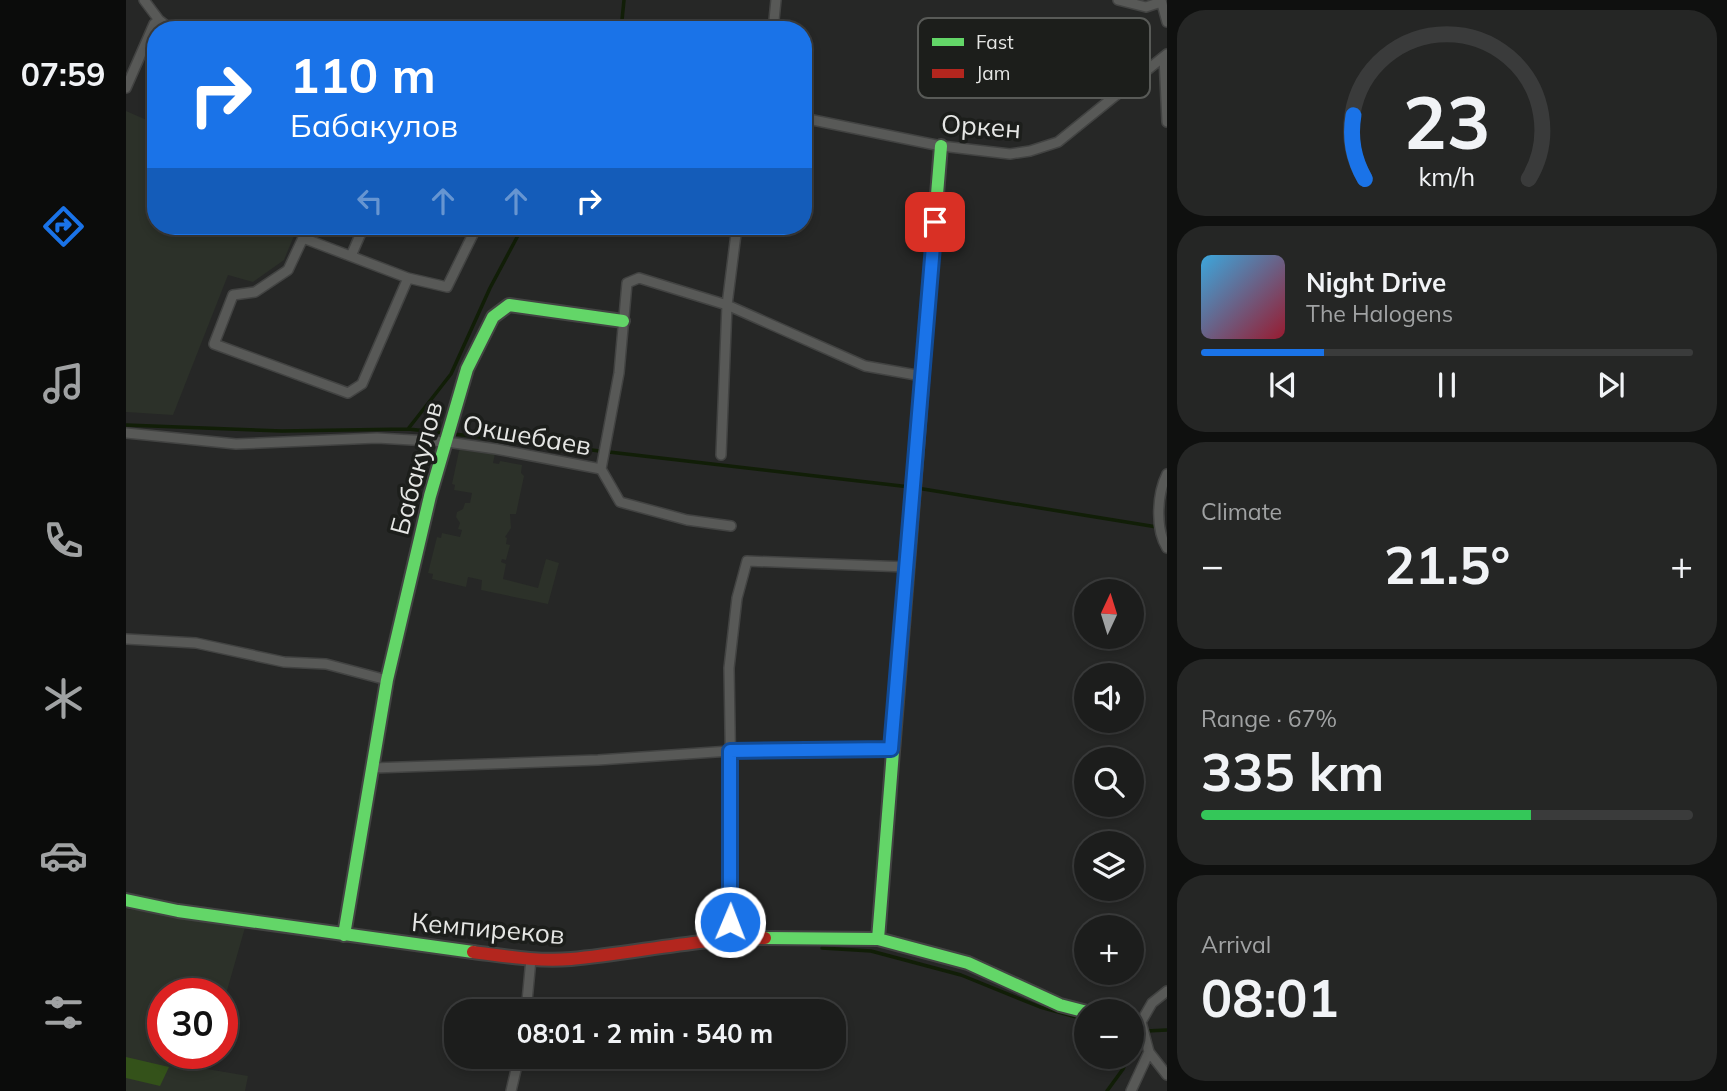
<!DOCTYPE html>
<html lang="en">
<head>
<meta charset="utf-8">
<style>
  body { margin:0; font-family:Mulish,sans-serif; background:#252625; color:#f1f3f6; height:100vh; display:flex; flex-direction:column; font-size:26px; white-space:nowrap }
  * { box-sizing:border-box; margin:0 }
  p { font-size:23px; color:#a0a2a3 }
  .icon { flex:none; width:38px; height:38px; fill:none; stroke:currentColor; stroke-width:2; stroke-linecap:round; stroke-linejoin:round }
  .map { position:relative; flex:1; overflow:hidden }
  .panel { display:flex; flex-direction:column; gap:10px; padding:10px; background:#0f100f; width:560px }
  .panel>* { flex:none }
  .banner { position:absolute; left:21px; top:21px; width:665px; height:214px; border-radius:28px; box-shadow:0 4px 10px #0003,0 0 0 2px #3a3b3b; background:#1a73e8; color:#fff; overflow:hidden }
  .needle { width:46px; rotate:4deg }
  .tools { position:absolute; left:948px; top:579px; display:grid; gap:14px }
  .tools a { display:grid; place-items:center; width:70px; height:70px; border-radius:50%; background:#1c1d1c; box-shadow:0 4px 10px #0003,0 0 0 2px #3a3b3b; font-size:35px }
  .speed { position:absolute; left:21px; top:978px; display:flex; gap:14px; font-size:35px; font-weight:700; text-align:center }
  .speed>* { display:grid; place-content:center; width:91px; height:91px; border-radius:50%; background:#1c1d1c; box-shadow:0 4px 10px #0003,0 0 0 2px #3a3b3b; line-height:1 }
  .speed .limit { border:10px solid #d22; background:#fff; color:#111 }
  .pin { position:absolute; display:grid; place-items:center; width:60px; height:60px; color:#fff; margin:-30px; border-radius:14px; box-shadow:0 4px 10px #0006 }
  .me { position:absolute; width:77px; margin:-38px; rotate:1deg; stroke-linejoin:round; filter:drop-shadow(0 0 5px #0008) }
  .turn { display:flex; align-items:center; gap:24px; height:147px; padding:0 28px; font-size:32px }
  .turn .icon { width:91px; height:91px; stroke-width:2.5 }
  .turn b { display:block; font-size:49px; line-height:60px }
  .lanes { display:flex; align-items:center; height:66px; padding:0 28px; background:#0003; justify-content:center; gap:35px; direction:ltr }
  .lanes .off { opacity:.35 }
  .big { font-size:52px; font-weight:700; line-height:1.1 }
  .panel .widget { flex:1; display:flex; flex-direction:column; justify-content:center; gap:10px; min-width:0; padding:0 24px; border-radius:28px; background:#252625 }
  .panel .dial { align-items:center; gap:0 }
  .dial svg { height:182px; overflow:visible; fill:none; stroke:#3a3b3b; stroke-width:7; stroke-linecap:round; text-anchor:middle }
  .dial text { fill:#f1f3f6; stroke:none }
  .song { display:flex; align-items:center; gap:21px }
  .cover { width:84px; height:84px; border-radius:10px; background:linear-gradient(135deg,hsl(200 70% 55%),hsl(350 70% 35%)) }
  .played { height:7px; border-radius:4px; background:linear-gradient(90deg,#1a73e8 25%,#3a3b3b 25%) }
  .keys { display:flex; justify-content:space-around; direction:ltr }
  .heat { display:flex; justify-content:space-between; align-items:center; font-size:38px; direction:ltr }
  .charge { height:10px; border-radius:5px; background:linear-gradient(90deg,#34c759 67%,#3a3b3b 0) }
  .trip { position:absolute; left:318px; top:999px; width:402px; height:70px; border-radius:28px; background:#1c1d1c; box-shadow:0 4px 10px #0003,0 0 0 2px #3a3b3b; font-weight:700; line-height:70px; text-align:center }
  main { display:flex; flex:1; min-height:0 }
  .tab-bar { display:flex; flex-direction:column; width:126px; justify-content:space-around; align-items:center; background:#0b0c0b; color:#a0a2a3 }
  .tab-bar .icon { width:49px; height:49px }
  .tab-bar .current { color:#1a73e8 }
  .tab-bar b { font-size:32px; color:#f1f3f6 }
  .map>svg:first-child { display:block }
  .built { fill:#2c3129 }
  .forest { fill:#34521a }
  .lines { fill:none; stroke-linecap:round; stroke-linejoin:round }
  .stream { stroke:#111e07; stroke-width:3.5 }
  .street-casing { stroke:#424342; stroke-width:12 }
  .fast-casing { stroke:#424342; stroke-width:16 }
  .jam-casing { stroke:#424342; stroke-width:16 }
  .street { stroke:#585957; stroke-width:9 }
  .fast { stroke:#63d668; stroke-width:12 }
  .jam { stroke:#b3261e; stroke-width:12 }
  .route-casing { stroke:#114b97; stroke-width:18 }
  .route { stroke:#1a73e8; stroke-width:12 }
  .labels { text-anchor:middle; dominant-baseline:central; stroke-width:7; stroke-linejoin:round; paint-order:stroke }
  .street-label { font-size:26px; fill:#e5e6e4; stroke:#1c1e1b }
  .key { fill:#1c1e1b; stroke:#585a57; stroke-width:2 }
  .key-label { font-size:19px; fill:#e5e6e4 }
</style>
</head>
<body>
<main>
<nav class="tab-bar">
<b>07:59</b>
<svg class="icon current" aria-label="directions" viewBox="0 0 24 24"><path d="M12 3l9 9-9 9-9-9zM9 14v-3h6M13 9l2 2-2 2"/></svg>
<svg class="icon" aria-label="music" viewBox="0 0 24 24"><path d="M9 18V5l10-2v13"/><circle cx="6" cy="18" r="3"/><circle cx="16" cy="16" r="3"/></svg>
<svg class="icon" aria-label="phone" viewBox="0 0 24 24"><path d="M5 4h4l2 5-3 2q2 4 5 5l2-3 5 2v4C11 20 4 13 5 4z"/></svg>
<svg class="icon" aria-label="climate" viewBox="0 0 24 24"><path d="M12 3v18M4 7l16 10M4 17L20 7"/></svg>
<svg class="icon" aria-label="car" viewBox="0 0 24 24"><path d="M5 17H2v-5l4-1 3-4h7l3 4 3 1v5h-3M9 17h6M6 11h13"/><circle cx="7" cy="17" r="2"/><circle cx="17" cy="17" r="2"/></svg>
<svg class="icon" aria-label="filters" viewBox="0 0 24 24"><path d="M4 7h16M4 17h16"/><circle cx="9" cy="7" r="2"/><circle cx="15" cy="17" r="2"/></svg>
</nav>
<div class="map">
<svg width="1041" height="1091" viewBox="0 0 1041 1091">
  <rect width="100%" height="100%" fill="#262726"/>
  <path class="built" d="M0 111 30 124V226H172L158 260 127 282 102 275 47 415 0 412Z
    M335 449H370L367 463 373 464 374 461 396 465 395 473 398 476 390 514H384L385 528 379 537 381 538 380 544 384 545 380 560 376 559 375 562 380 564 377 579 412 588 420 559 433 563 422 604 355 590 356 580 342 577 340 587 306 579 307 574 302 573 311 537 315 538 316 533 334 537 336 530 332 529 334 523 330 517 331 512 337 509 339 503H344L346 493 328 490 329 485 326 484 333 451Z
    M0 909 120 924 96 1008V994H37V1054H85L81 1069 122 1076 119 1091H0Z"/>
  <path class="forest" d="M0 1057 43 1067 34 1086 0 1078Z"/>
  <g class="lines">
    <path class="stream" d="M495 30 498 0
      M0 425 156 431 282 429 320 433
      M282 429 325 374 364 288 397 226
      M328 434 474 451
      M483 452 784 487
      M791 488 1031 527
      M696 948 745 951 835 975 914 1007 961 1020
      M1020 1031 1041 1030
      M1006 1032H1015
      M981 1091 997 1069 1002 1057"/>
    <defs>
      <path id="street" d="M18 0 33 20 46 30
        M992 0 1020 7 1035 2
        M1035 0 1041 22
        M647 30 650 0
        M1038 57 1041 122
        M0 88 28 24 33 20
        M677 118 815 146 884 154 904 151 932 142 1041 54
        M225 256 238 226
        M282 278 236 384 222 393 88 344 107 295 129 292 162 270 177 238 282 278 321 287 351 226
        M0 433 110 444 251 438 321 442 370 449 475 469 494 502 561 520 605 526
        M595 455 601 305 611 226
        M475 469 493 373 501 283 513 278 601 305 739 366 796 376
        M1041 474C1031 494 1029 529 1041 548
        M0 639 70 643 158 662 200 664 261 680
        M247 768 472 760 604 751 766 749
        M604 938 606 847 603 668 611 598 621 561 781 567
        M400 1012 405 959
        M1006 1019 1015 1022 1023 1052 1041 1075
        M1015 1022 1026 1003 1041 991
        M385 1091 393 1057
        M1005 1091 1023 1052"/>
      <path id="fast" d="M805 267 815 146
        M0 900 52 911 347 952
        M218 935 261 680 304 496 341 369 367 317 383 305 497 321
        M639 938 752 939 842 963 934 1005 961 1012
        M752 939 788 489"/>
      <path id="jam" d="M788 489 805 267
        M347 952C379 956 412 962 445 959 510 953 574 938 639 938"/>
    </defs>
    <use href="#street" class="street-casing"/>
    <use href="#fast" class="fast-casing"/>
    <use href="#jam" class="jam-casing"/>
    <use href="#street" class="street"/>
    <use href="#fast" class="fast"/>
    <use href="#jam" class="jam"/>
  </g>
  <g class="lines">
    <defs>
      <path id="route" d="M604 922V751L765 749 809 222"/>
    </defs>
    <use href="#route" class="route-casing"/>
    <use href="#route" class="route"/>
  </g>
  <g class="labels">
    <g class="street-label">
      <text transform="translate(855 126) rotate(4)">Оркен</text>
      <text transform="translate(401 435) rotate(10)">Окшебаев</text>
      <text transform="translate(290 468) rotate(-75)">Бабакулов</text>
      <text transform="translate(362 928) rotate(5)">Кемпиреков</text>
    </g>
  </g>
  <rect x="792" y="18" width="232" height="80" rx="10" class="key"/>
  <rect x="806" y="38" width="32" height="8" fill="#63d668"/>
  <rect x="806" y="69" width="32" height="9" fill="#b3261e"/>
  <g class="key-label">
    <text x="850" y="49">Fast</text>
    <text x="850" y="80">Jam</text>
  </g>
</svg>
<div class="tools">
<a><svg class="needle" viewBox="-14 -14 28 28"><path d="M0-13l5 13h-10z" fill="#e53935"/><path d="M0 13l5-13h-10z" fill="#a0a2a3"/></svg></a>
<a><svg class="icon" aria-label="sound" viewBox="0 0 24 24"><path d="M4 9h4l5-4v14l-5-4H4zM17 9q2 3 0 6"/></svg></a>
<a><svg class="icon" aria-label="search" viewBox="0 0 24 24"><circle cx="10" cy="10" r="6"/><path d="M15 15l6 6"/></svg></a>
<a><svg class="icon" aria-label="layers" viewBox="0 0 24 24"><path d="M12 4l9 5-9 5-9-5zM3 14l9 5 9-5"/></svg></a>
<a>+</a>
<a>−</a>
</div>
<div class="speed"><div class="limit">30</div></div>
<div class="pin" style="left:809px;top:222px;background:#d93025"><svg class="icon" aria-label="arrive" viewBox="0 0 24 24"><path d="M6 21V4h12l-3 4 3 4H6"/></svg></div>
<svg class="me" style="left:604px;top:922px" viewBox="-20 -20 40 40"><circle r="17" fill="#1a73e8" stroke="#fff" stroke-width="3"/><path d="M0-11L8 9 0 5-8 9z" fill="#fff"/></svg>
<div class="trip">08:01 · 2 min · 540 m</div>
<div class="banner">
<div class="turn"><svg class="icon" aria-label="right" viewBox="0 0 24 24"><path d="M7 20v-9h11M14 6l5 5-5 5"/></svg><div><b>110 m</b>Бабакулов</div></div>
<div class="lanes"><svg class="icon off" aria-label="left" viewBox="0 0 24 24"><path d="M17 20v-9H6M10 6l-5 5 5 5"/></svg><svg class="icon off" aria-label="ahead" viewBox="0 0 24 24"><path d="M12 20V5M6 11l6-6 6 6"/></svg><svg class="icon off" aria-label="ahead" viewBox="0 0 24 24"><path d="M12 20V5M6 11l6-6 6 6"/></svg><svg class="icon" aria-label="right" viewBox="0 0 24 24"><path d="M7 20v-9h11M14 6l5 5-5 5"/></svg></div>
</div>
</div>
<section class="panel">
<div class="widget dial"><svg viewBox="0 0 100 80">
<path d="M14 69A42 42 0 1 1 86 69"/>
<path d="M14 69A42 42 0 0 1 9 41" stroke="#1a73e8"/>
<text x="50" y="56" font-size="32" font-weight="700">23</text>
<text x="50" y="72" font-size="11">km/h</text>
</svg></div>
<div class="widget">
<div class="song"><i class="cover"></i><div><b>Night Drive</b><p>The Halogens</p></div></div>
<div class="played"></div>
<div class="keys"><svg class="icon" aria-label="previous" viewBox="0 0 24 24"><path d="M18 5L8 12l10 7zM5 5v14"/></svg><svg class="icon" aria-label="pause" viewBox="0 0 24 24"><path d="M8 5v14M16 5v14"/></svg><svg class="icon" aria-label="next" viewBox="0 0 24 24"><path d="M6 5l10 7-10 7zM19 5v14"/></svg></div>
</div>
<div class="widget"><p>Climate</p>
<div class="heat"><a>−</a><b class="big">21.5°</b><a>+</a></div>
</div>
<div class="widget"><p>Range · 67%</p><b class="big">335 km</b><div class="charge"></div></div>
<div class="widget"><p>Arrival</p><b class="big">08:01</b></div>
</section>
</main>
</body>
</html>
